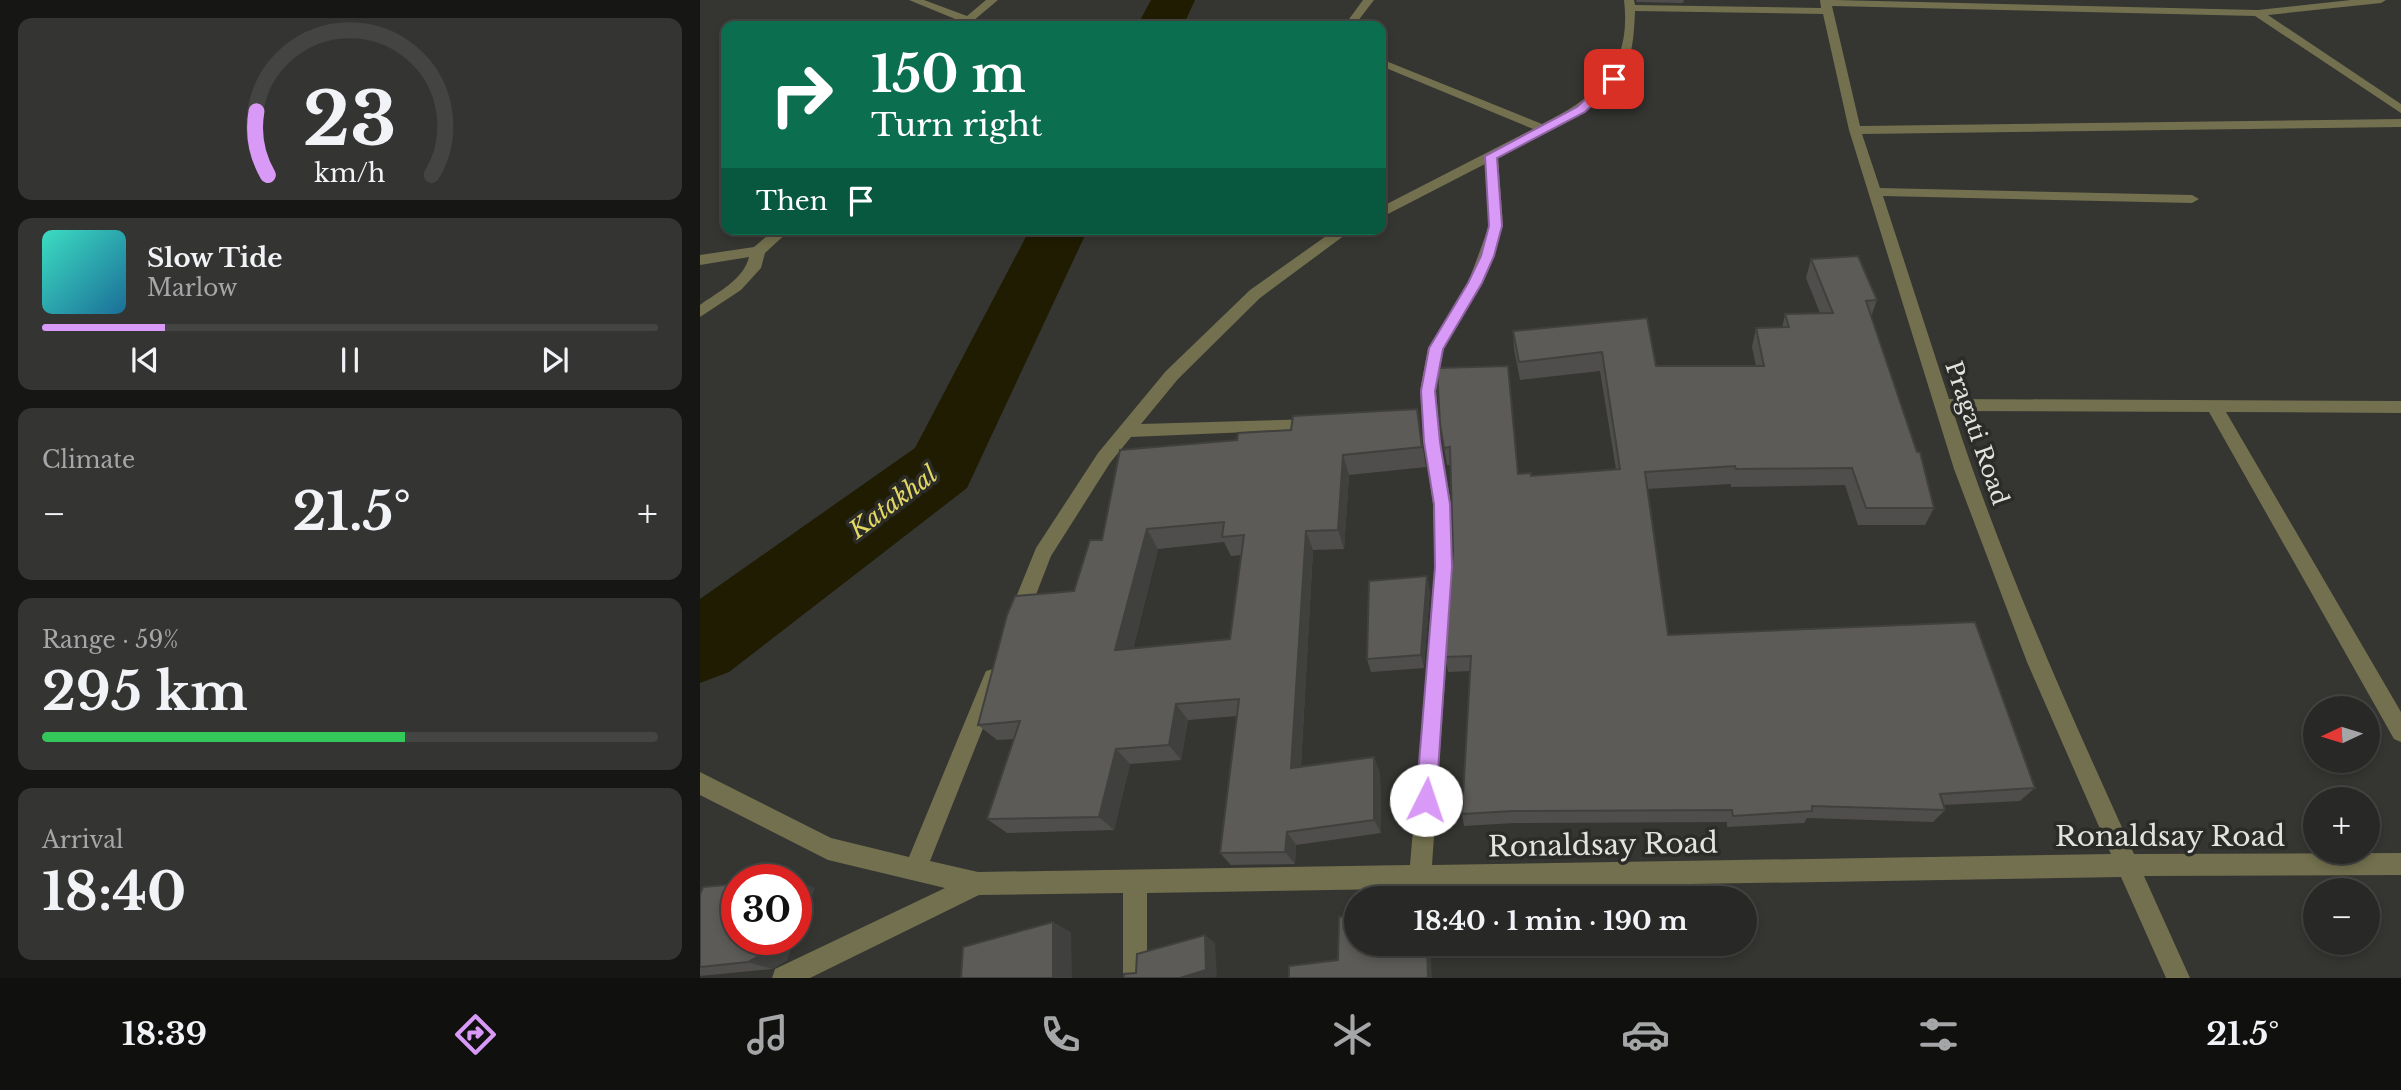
<!DOCTYPE html>
<html lang="en">
<head>
<meta charset="utf-8">
<style>
  body { margin:0; font-family:"Libre Baskerville",serif; background:#343432; color:#f1f3f6; height:100vh; display:flex; flex-direction:column; font-size:26px; white-space:nowrap }
  * { box-sizing:border-box; margin:0 }
  p { font-size:23px; color:#a5a6a7 }
  .icon { flex:none; width:38px; height:38px; fill:none; stroke:currentColor; stroke-width:2; stroke-linecap:round; stroke-linejoin:round }
  .map { position:relative; flex:1; overflow:hidden }
  .drawer { display:flex; flex-direction:column; gap:18px; padding:18px; background:#161615; width:700px }
  .drawer>* { flex:none }
  .hud { position:absolute; left:21px; top:21px; width:665px; height:214px; border-radius:14px; box-shadow:0 4px 10px #0003,0 0 0 2px #444443; background:#0b6e4f; color:#fff; overflow:hidden }
  .needle { width:46px; rotate:266deg }
  .controls { position:absolute; left:1603px; top:696px; display:grid; gap:14px }
  .controls a { display:grid; place-items:center; width:77px; height:77px; border-radius:50%; background:#282826; box-shadow:0 4px 10px #0003,0 0 0 2px #444443; font-size:35px }
  .speed { position:absolute; left:21px; top:864px; display:flex; gap:14px; font-size:35px; font-weight:700; text-align:center }
  .speed>* { display:grid; place-content:center; width:91px; height:91px; border-radius:50%; background:#282826; box-shadow:0 4px 10px #0003,0 0 0 2px #444443; line-height:1 }
  .speed .limit { border:10px solid #d22; background:#fff; color:#111 }
  .pin { position:absolute; display:grid; place-items:center; width:60px; height:60px; color:#fff; margin:-30px; border-radius:14px; box-shadow:0 4px 10px #0006 }
  .me { position:absolute; width:77px; margin:-38px; rotate:4deg; stroke-linejoin:round; filter:drop-shadow(0 0 5px #0008) }
  .turn { display:flex; align-items:center; gap:24px; height:147px; padding:0 35px; font-size:32px }
  .turn .icon { width:91px; height:91px; stroke-width:2.5 }
  .turn b { display:block; font-size:49px; line-height:60px }
  .then { display:flex; align-items:center; height:66px; padding:0 35px; background:#0003; gap:14px; font-size:26px }
  .big { font-size:52px; font-weight:800; line-height:1.1 }
  .drawer .widget { flex:1; display:flex; flex-direction:column; justify-content:center; gap:10px; min-width:0; padding:0 24px; border-radius:14px; background:#343432 }
  .drawer .dial { align-items:center; gap:0 }
  .dial svg { height:182px; overflow:visible; fill:none; stroke:#444443; stroke-width:7; stroke-linecap:round; text-anchor:middle }
  .dial text { fill:#f1f3f6; stroke:none }
  .song { display:flex; align-items:center; gap:21px }
  .cover { width:84px; height:84px; border-radius:10px; background:linear-gradient(135deg,hsl(170 70% 55%),hsl(200 70% 35%)) }
  .played { height:7px; border-radius:4px; background:linear-gradient(90deg,#d99af7 20%,#444443 20%) }
  .keys { display:flex; justify-content:space-around; direction:ltr }
  .heat { display:flex; justify-content:space-between; align-items:center; font-size:38px; direction:ltr }
  .charge { height:10px; border-radius:5px; background:linear-gradient(90deg,#34c759 59%,#444443 0) }
  .trip { position:absolute; left:644px; top:886px; width:413px; height:70px; border-radius:35px; background:#282826; box-shadow:0 4px 10px #0003,0 0 0 2px #444443; font-weight:800; line-height:70px; text-align:center }
  .menu { display:flex; height:112px; justify-content:space-around; align-items:center; background:#10100f; color:#a5a6a7 }
  .menu .icon { width:49px; height:49px }
  .menu .current { color:#d99af7 }
  .menu b { font-size:32px; color:#f1f3f6 }
  main { display:flex; flex:1; min-height:0 }
  .map>svg:first-child { display:block }
  .lines { fill:none; stroke-linecap:round; stroke-linejoin:round }
  .river { fill:#1f1c02; fill-rule:evenodd }
  .minor { fill:#72704e; fill-rule:evenodd }
  .wall { fill:#4f4e4c; fill-rule:evenodd }
  .shaded-wall { fill:#40403e }
  .building { fill:#5c5b58; stroke:#40403e; stroke-width:2; fill-rule:evenodd }
  .route { fill:#d99af7; stroke:#8d64a1; stroke-width:2 }
  .labels { text-anchor:middle; dominant-baseline:central; stroke-width:7; stroke-linejoin:round; paint-order:stroke }
  .street-label { font-size:23px; fill:#e2e2e0; stroke:#2b2b28 }
  .water-label { font-size:24px; font-style:italic; fill:#e2d761; stroke:#2b2b28 }
  .near-street-label { font-size:28px; fill:#e2e2e0; stroke:#2b2b28 }
</style>
</head>
<body>
<main>
<section class="drawer">
<div class="widget dial"><svg viewBox="0 0 100 80">
<path d="M14 69A42 42 0 1 1 86 69"/>
<path d="M14 69A42 42 0 0 1 9 41" stroke="#d99af7"/>
<text x="50" y="56" font-size="32" font-weight="700">23</text>
<text x="50" y="72" font-size="11">km/h</text>
</svg></div>
<div class="widget">
<div class="song"><i class="cover"></i><div><b>Slow Tide</b><p>Marlow</p></div></div>
<div class="played"></div>
<div class="keys"><svg class="icon" aria-label="previous" viewBox="0 0 24 24"><path d="M18 5L8 12l10 7zM5 5v14"/></svg><svg class="icon" aria-label="pause" viewBox="0 0 24 24"><path d="M8 5v14M16 5v14"/></svg><svg class="icon" aria-label="next" viewBox="0 0 24 24"><path d="M6 5l10 7-10 7zM19 5v14"/></svg></div>
</div>
<div class="widget"><p>Climate</p>
<div class="heat"><a>−</a><b class="big">21.5°</b><a>+</a></div>
</div>
<div class="widget"><p>Range · 59%</p><b class="big">295 km</b><div class="charge"></div></div>
<div class="widget"><p>Arrival</p><b class="big">18:40</b></div>
</section>
<div class="map">
<svg width="1701" height="978" viewBox="0 0 1701 978">
  <rect width="100%" height="100%" fill="#353532"/>
  <g class="lines">
    <path class="river" d="M451 0H495L483 26H437Z
      M330 229H388L267 488 29 672 0 683V599L215 448Z"/>
    <path class="minor" d="M209 0H224L267 16 286 0H298L267 26H256L260 21Z
      M663 0H674L654 26H644Z
      M924 0H934L935 5 1121 8 1120 0H1135L1558 10 1651 0H1686L1681 3 1568 15 1701 104V113L1555 16 1132 6 1160 126 1701 119V127L1162 134 1180 188 1492 195 1499 199 1492 203 1183 196 1249 399 1701 401V413L1526 412 1701 712V742L1694 739 1509 412 1253 411C1302 563 1368 708 1434 854L1701 853V875L1444 876 1490 978H1466L1421 877 447 893V978H423V893L279 895 110 978H72L75 969 245 888 128 860 0 795V772L131 838 209 857 283 678 286 671 293 669 300 671 303 678 230 861 278 872 710 865 735 567 733 504 724 442 720 391 728 348 768 283 789 226 785 164 686 215 681 216V207L833 129 681 66V59L842 124C897 96 932 68 924 0ZM935 11 1123 14 1149 130 1254 469 1327 662 1411 854 732 865 753 567 751 504 740 442 736 391 744 348 782 283 803 226 798 157C832 139 899 112 920 79 933 58 934 35 935 11Z
      M75 229H91L65 253 61 268 41 290 0 317V305C18 292 44 279 49 257L0 265V255L54 247Z
      M636 229H653L560 298 478 379 441 424 615 419 623 425 621 429 431 437 410 463 351 556 325 623 318 625 311 623 308 617 336 548 398 453 466 371 550 290Z"/>
  </g>
  <path class="wall" d="M936 0H984L983 3 937 2Z
    M1111 259 1177 300 1171 317 1234 508 1225 525H1158L1145 485 1031 487V484L947 489 968 635 1335 788 1320 801 1243 805 1245 810 1233 822 1107 818 1104 823 1027 827V822L814 823 764 826 762 814 770 671 748 672 745 657 753 551 751 465H747L740 424 818 474 831 476 916 469 900 371 820 380 814 349 813 331 956 366H1056L1052 347 1056 328H1082L1085 314 1120 313 1106 278Z
    M717 409 726 467 649 475 644 549 613 550 601 766 680 772 681 833 596 845 595 864 531 865 520 853 537 716 488 720 481 760 430 764 414 830 307 833 287 819 314 739 297 740 278 725 374 591 402 540 537 440ZM524 542 531 556 542 555 530 639 433 649 458 549Z
    M730 591 724 668 671 672 667 659Z
    M0 895 87 960 72 969 0 976Z"/>
  <path class="shaded-wall" d="M643 455 649 475 644 549 638 530Z
    M447 529 458 549 428 668 415 650Z
    M606 531 613 550 600 782 591 768Z
    M727 576 730 591 724 668 721 655Z
    M476 704 488 720 481 760 469 745Z
    M416 749 430 764 414 830 399 817Z
    M674 757 680 772 681 833 674 820Z
    M587 832 596 845 595 864 585 852Z
    M96 880 115 888 96 937Z
    M353 922 371 932 372 978H353Z
    M505 935 515 943 517 977 480 978Z
    M69 940H95L87 960 72 969 48 962Z
    M727 943H730L732 978H728Z"/>
  <path class="building" d="M1158 256 1177 300 1166 301 1217 452H1220L1234 508H1166L1152 468 1036 469 1035 466 945 472 968 635 1275 622 1335 788 1240 794 1245 810 1112 806V811L1033 816 1032 810 813 811 762 814 771 656 745 657 753 551 750 447 744 448 740 424 737 368 808 366 818 474 831 473V476L920 469 902 352 819 362 813 331 947 318 956 366H1064L1056 328 1089 327 1085 314 1133 313 1111 259Z
    M717 409 722 447 643 455 638 530 606 531 591 768 674 757V820L587 832 585 852 520 853 539 699 476 704 469 745 416 749 399 817 287 819 320 721 278 725 307 615 315 596 374 591 390 540H402L420 450 537 440 538 433 591 430 593 416ZM524 522 522 537 544 535 530 639 415 650 447 529Z
    M727 576 721 655 667 659 669 581Z
    M37 884V940H69L64 953 48 962 0 967V895L3 887Z
    M656 915V943H727L728 978H589V966L638 960 639 917Z
    M353 922V978H261L263 947Z
    M505 935 506 970 480 978H424V974L436 973 437 954Z"/>
  <path class="route" d="M910 77 919 79 885 112 797 158 802 226 794 256 782 283 743 349 735 391 740 442 750 504 752 567 736 800 733 807 726 810 719 807 716 800 735 567 734 504 724 442 721 391 729 348 768 283 781 256 789 226 785 156 877 107Z"/>
  <g class="labels">
    <g class="street-label">
      <text transform="translate(1277 433) rotate(71)">Pragati Road</text>
    </g>
    <g class="water-label">
      <text transform="translate(193 502) rotate(-37)">Katakhal</text>
    </g>
    <g class="near-street-label">
      <text x="1470" y="836">Ronaldsay Road</text>
      <text transform="translate(903 845) rotate(-1)">Ronaldsay Road</text>
    </g>
  </g>
</svg>
<div class="controls">
<a><svg class="needle" viewBox="-14 -14 28 28"><path d="M0-13l5 13h-10z" fill="#e53935"/><path d="M0 13l5-13h-10z" fill="#a5a6a7"/></svg></a>
<a>+</a>
<a>−</a>
</div>
<div class="speed"><div class="limit">30</div></div>
<div class="pin" style="left:914px;top:79px;background:#d93025"><svg class="icon" aria-label="arrive" viewBox="0 0 24 24"><path d="M6 21V4h12l-3 4 3 4H6"/></svg></div>
<svg class="me" style="left:726px;top:800px" viewBox="-20 -20 40 40"><circle r="19" fill="#fff"/><path d="M0-13L10 11 0 6-10 11z" fill="#d99af7"/></svg>
<div class="trip">18:40 · 1 min · 190 m</div>
<div class="hud">
<div class="turn"><svg class="icon" aria-label="right" viewBox="0 0 24 24"><path d="M7 20v-9h11M14 6l5 5-5 5"/></svg><div><b>150 m</b>Turn right</div></div>
<div class="then">Then<svg class="icon" aria-label="arrive" viewBox="0 0 24 24"><path d="M6 21V4h12l-3 4 3 4H6"/></svg></div>
</div>
</div>
</main>
<nav class="menu">
<b>18:39</b>
<svg class="icon current" aria-label="directions" viewBox="0 0 24 24"><path d="M12 3l9 9-9 9-9-9zM9 14v-3h6M13 9l2 2-2 2"/></svg>
<svg class="icon" aria-label="music" viewBox="0 0 24 24"><path d="M9 18V5l10-2v13"/><circle cx="6" cy="18" r="3"/><circle cx="16" cy="16" r="3"/></svg>
<svg class="icon" aria-label="phone" viewBox="0 0 24 24"><path d="M5 4h4l2 5-3 2q2 4 5 5l2-3 5 2v4C11 20 4 13 5 4z"/></svg>
<svg class="icon" aria-label="climate" viewBox="0 0 24 24"><path d="M12 3v18M4 7l16 10M4 17L20 7"/></svg>
<svg class="icon" aria-label="car" viewBox="0 0 24 24"><path d="M5 17H2v-5l4-1 3-4h7l3 4 3 1v5h-3M9 17h6M6 11h13"/><circle cx="7" cy="17" r="2"/><circle cx="17" cy="17" r="2"/></svg>
<svg class="icon" aria-label="filters" viewBox="0 0 24 24"><path d="M4 7h16M4 17h16"/><circle cx="9" cy="7" r="2"/><circle cx="15" cy="17" r="2"/></svg>
<b>21.5°</b>
</nav>
</body>
</html>
